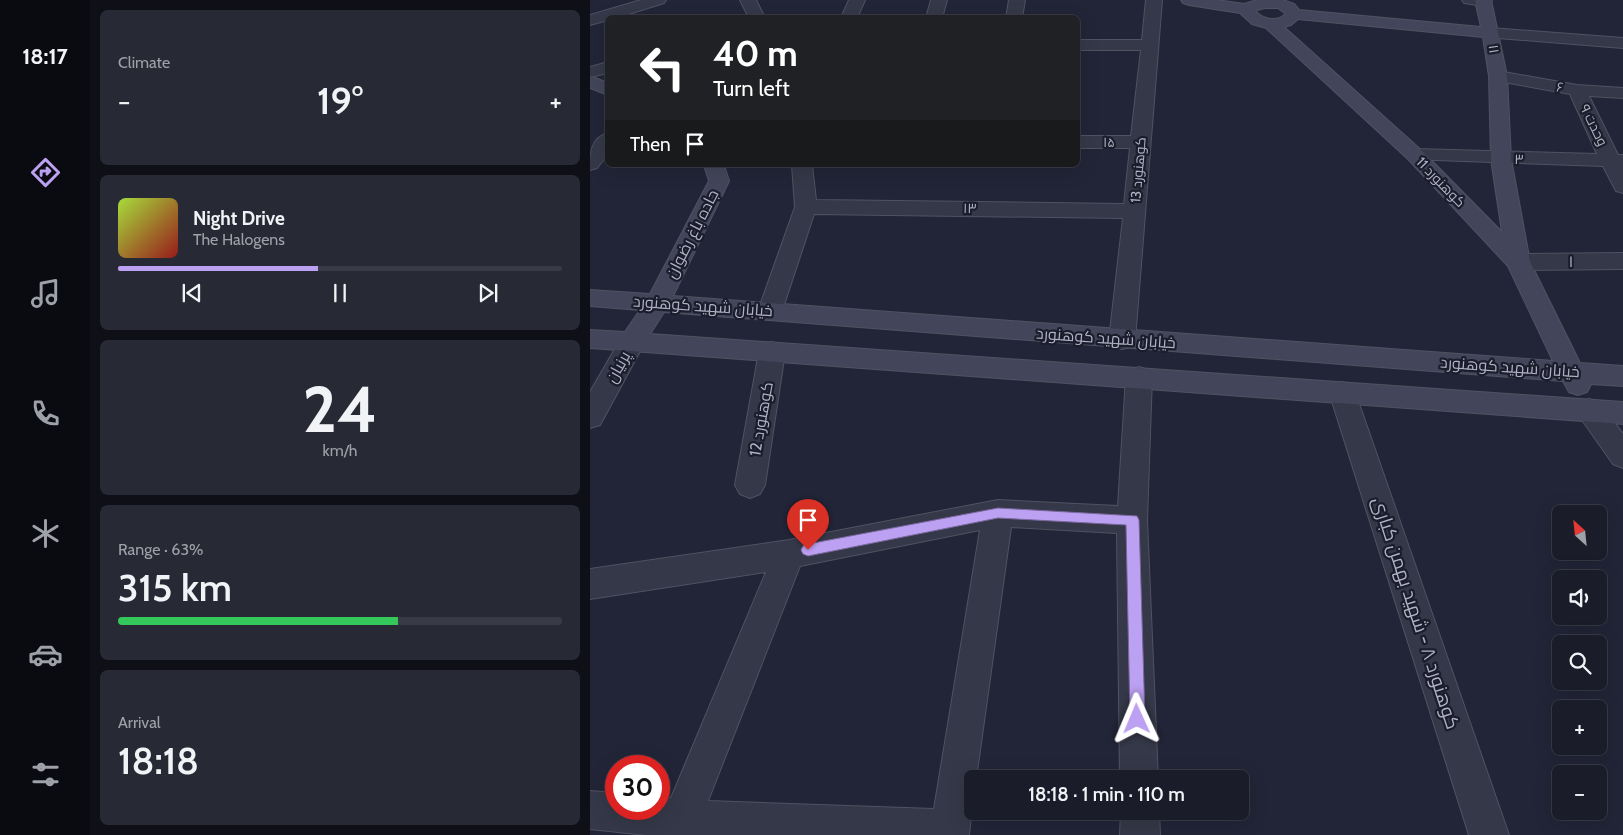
<!DOCTYPE html>
<html lang="en">
<head>
<meta charset="utf-8">
<style>
  body { margin:0; font-family:Cabin,Cairo,sans-serif; background:#272935; color:#f1f3f6; height:100vh; display:flex; flex-direction:column; font-size:19px; white-space:nowrap }
  * { box-sizing:border-box; margin:0 }
  p { font-size:16px; color:#9fa1a8 }
  .icon { flex:none; width:28px; height:28px; fill:none; stroke:currentColor; stroke-width:2; stroke-linecap:round; stroke-linejoin:round }
  .map { position:relative; flex:1; overflow:hidden }
  .drawer { display:flex; flex-direction:column; gap:10px; padding:10px; background:#0e0f17; width:500px }
  .drawer>* { flex:none }
  .banner { position:absolute; left:15px; top:15px; width:475px; height:152px; border-radius:8px; box-shadow:0 5px 20px #0002,0 0 0 1px #383a46; background:#202124; color:#fff; overflow:hidden }
  .needle { width:32px; rotate:333deg }
  .buttons { position:absolute; left:962px; top:505px; display:grid; gap:10px }
  .buttons a { display:grid; place-items:center; width:55px; height:55px; border-radius:8px; background:#1a1c29; box-shadow:0 5px 20px #0002,0 0 0 1px #383a46; font-size:25px }
  .speed { position:absolute; left:15px; top:755px; display:flex; gap:10px; font-size:25px; font-weight:700; text-align:center }
  .speed>* { display:grid; place-content:center; width:65px; height:65px; border-radius:50%; background:#1a1c29; box-shadow:0 5px 20px #0002,0 0 0 1px #383a46; line-height:1 }
  .speed .limit { border:8px solid #d22; background:#fff; color:#111 }
  .pin { position:absolute; display:grid; place-items:center; width:42px; height:42px; color:#fff; margin:-51px -21px; border-radius:50% 50% 50% 0; rotate:-45deg; box-shadow:0 0 5px #0007 }
  .pin .icon { rotate:45deg }
  .me { position:absolute; width:55px; margin:-28px; rotate:359deg; stroke-linejoin:round; filter:drop-shadow(0 0 4px #0008) }
  .turn { display:flex; align-items:center; gap:18px; height:105px; padding:0 25px; font-size:22px }
  .turn .icon { width:65px; height:65px; stroke-width:2.5 }
  .turn b { display:block; font-size:35px; line-height:42px }
  .then { display:flex; align-items:center; height:48px; padding:0 25px; background:#0003; gap:10px; font-size:19px }
  .big { font-size:38px; font-weight:600; line-height:1.1 }
  .drawer .widget { flex:1; display:flex; flex-direction:column; justify-content:center; gap:8px; min-width:0; padding:0 18px; border-radius:8px; background:#272935 }
  .drawer .dial { align-items:center; gap:0 }
  .dial b { font-size:65px; line-height:1 }
  .song { display:flex; align-items:center; gap:15px }
  .cover { width:60px; height:60px; border-radius:8px; background:linear-gradient(135deg,hsl(80 70% 55%),hsl(0 70% 35%)) }
  .played { height:5px; border-radius:2px; background:linear-gradient(90deg,#bca0f2 45%,#383a46 45%) }
  .keys { display:flex; justify-content:space-around; direction:ltr }
  .heat { display:flex; justify-content:space-between; align-items:center; font-size:28px; direction:ltr }
  .charge { height:8px; border-radius:4px; background:linear-gradient(90deg,#34c759 63%,#383a46 0) }
  .trip { position:absolute; left:374px; top:770px; width:285px; height:50px; border-radius:8px; background:#1a1c29; box-shadow:0 5px 20px #0002,0 0 0 1px #383a46; font-weight:600; line-height:50px; text-align:center }
  main { display:flex; flex:1; min-height:0 }
  .tab-bar { display:flex; flex-direction:column; width:90px; justify-content:space-around; align-items:center; background:#0a0b10; color:#9fa1a8 }
  .tab-bar .icon { width:35px; height:35px }
  .tab-bar .current { color:#bca0f2 }
  .tab-bar b { font-size:22px; color:#f1f3f6 }
  .map>svg:first-child { display:block }
  .lines { fill:none; stroke-linecap:round; stroke-linejoin:round }
  .street-casing { stroke:#505262; stroke-width:2 }
  .secondary-casing { stroke:#505262; stroke-width:2 }
  .street { fill:#353848; fill-rule:evenodd }
  .secondary { fill:#43465a; fill-rule:evenodd }
  .route { fill:#bca0f2; stroke:#7a689d }
  .labels { text-anchor:middle; dominant-baseline:central; stroke-width:4.5; stroke-linejoin:round; paint-order:stroke }
  .far-street-label { font-size:14px; fill:#b0b2c4; stroke:#1b1d2c }
  .street-label { font-size:16px; fill:#b0b2c4; stroke:#1b1d2c }
  .near-street-label { font-size:19px; fill:#b0b2c4; stroke:#1b1d2c }
</style>
</head>
<body>
<main>
<nav class="tab-bar">
<b>18:17</b>
<svg class="icon current" aria-label="directions" viewBox="0 0 24 24"><path d="M12 3l9 9-9 9-9-9zM9 14v-3h6M13 9l2 2-2 2"/></svg>
<svg class="icon" aria-label="music" viewBox="0 0 24 24"><path d="M9 18V5l10-2v13"/><circle cx="6" cy="18" r="3"/><circle cx="16" cy="16" r="3"/></svg>
<svg class="icon" aria-label="phone" viewBox="0 0 24 24"><path d="M5 4h4l2 5-3 2q2 4 5 5l2-3 5 2v4C11 20 4 13 5 4z"/></svg>
<svg class="icon" aria-label="climate" viewBox="0 0 24 24"><path d="M12 3v18M4 7l16 10M4 17L20 7"/></svg>
<svg class="icon" aria-label="car" viewBox="0 0 24 24"><path d="M5 17H2v-5l4-1 3-4h7l3 4 3 1v5h-3M9 17h6M6 11h13"/><circle cx="7" cy="17" r="2"/><circle cx="17" cy="17" r="2"/></svg>
<svg class="icon" aria-label="filters" viewBox="0 0 24 24"><path d="M4 7h16M4 17h16"/><circle cx="9" cy="7" r="2"/><circle cx="15" cy="17" r="2"/></svg>
</nav>
<section class="drawer">
<div class="widget"><p>Climate</p>
<div class="heat"><a>−</a><b class="big">19°</b><a>+</a></div>
</div>
<div class="widget">
<div class="song"><i class="cover"></i><div><b>Night Drive</b><p>The Halogens</p></div></div>
<div class="played"></div>
<div class="keys"><svg class="icon" aria-label="previous" viewBox="0 0 24 24"><path d="M18 5L8 12l10 7zM5 5v14"/></svg><svg class="icon" aria-label="pause" viewBox="0 0 24 24"><path d="M8 5v14M16 5v14"/></svg><svg class="icon" aria-label="next" viewBox="0 0 24 24"><path d="M6 5l10 7-10 7zM19 5v14"/></svg></div>
</div>
<div class="widget dial"><b>24</b><p>km/h</p></div>
<div class="widget"><p>Range · 63%</p><b class="big">315 km</b><div class="charge"></div></div>
<div class="widget"><p>Arrival</p><b class="big">18:18</b></div>
</section>
<div class="map">
<svg width="1033" height="835" viewBox="0 0 1033 835">
  <rect width="100%" height="100%" fill="#222537"/>
  <g class="lines">
    <defs>
      <path id="street" d="M51 0H76L74 3 26 18H18V20L0 25V15Z
        M150 0H166L175 18H159Z
        M259 0H275L267 18H251Z
        M341 0H357L352 18H336Z
        M419 0H435L432 18H416Z
        M556 0H572L545 340 541 347 532 349 523 347 519 340 533 218 224 214 192 311 189 317 180 320 171 317 168 311 205 207 202 165H222L226 200 534 204 540 148H488V136H541L551 50H488V40H552Z
        M872 0H901L902 1 900 4 894 6 874 3Z
        M901 28 1033 38V48L895 37 893 33 895 29Z
        M18 62V73L0 77V67Z
        M908 71 987 85 1033 88V98L999 96 1028 155H1033V193L1026 191 1013 166 818 159 815 155 818 151 825 149 1007 154 980 94 902 80 899 76 902 72Z
        M18 133V154L7 168 0 170C0 155 0 138 18 133Z
        M1033 253V269L928 270 920 267 916 262 920 257 928 254Z
        M42 333 51 335 55 342 10 425 0 428V392L33 335Z
        M182 342 191 345 195 352 175 485 170 494 160 498 150 494 145 485 169 352 173 345Z
        M549 367 558 370 562 377 557 520 568 779H530L527 533 421 527 386 779H382V808L379 835H56L0 829V791L26 793V809H69V797L81 798 176 572 0 599V569L199 540 408 500 528 506 536 377 540 370ZM390 530 344 809 118 801 210 566Z
        M752 382 761 385 765 392 919 835H879L739 392 743 385Z
        M999 399 1009 402 1033 434V468L1023 464 985 410 989 402Z
        M531 811H569L570 835H530Z"/>
      <path id="secondary" d="M591 0H627L654 4 667 0H693L704 4 709 10 891 27 885 0H901L917 76 921 159 940 262 990 363 1033 366V386L1001 384 997 392 988 395 979 392 973 381 74 312 60 334 1033 402V424L0 348V330L35 332 50 310 0 306V290L60 294 119 181 114 165H134L139 181 83 296 963 361 918 266 818 159 676 28 662 24 650 13 599 5 593 3ZM675 8H688L696 14C687 22 675 20 666 12L667 10ZM708 19 893 37 899 76 901 159 912 232 832 151 694 27 701 25Z
        M0 76 18 83V95L0 88Z"/>
    </defs>
    <use href="#street" class="street-casing"/>
    <use href="#secondary" class="secondary-casing"/>
    <use href="#street" class="street"/>
    <use href="#secondary" class="secondary"/>
  </g>
  <path class="route" d="M408 508 547 516 549 520 555 719 553 724 547 726 542 724 540 719 536 525 408 518 218 556 213 554 211 550 213 546 218 544Z"/>
  <g class="labels">
    <g class="far-street-label">
      <text transform="translate(904 49) rotate(81)">۱۱</text>
      <text transform="translate(970 87) rotate(10)">۶</text>
      <text transform="translate(1004 125) rotate(64)">۹ وحدت</text>
      <text x="519" y="142">۱۵</text>
      <text transform="translate(929 159) rotate(1)">۳</text>
      <text transform="translate(548 170) rotate(-85)">کوهنورد 13</text>
      <text transform="translate(851 182) rotate(46)">کوهنورد 11</text>
      <text transform="translate(380 208) rotate(1)">۱۳</text>
    </g>
    <g class="street-label">
      <text transform="translate(102 234) rotate(-63)">جاده باغ رضوان</text>
      <text x="981" y="261">۱</text>
      <text transform="translate(113 306) rotate(4)">خیابان شهید کوهنورد</text>
      <text transform="translate(516 338) rotate(4)">خیابان شهید کوهنورد</text>
      <text transform="translate(28 367) rotate(-61)">پرنیان</text>
      <text transform="translate(920 367) rotate(4)">خیابان شهید کوهنورد</text>
      <text transform="translate(171 419) rotate(-80)">کوهنورد 12</text>
    </g>
    <g class="near-street-label">
      <text transform="translate(826 613) rotate(72)">کوهنورد ۸ - شهید بهمن کباری</text>
    </g>
  </g>
</svg>
<div class="buttons">
<a><svg class="needle" viewBox="-14 -14 28 28"><path d="M0-13l5 13h-10z" fill="#e53935"/><path d="M0 13l5-13h-10z" fill="#9fa1a8"/></svg></a>
<a><svg class="icon" aria-label="sound" viewBox="0 0 24 24"><path d="M4 9h4l5-4v14l-5-4H4zM17 9q2 3 0 6"/></svg></a>
<a><svg class="icon" aria-label="search" viewBox="0 0 24 24"><circle cx="10" cy="10" r="6"/><path d="M15 15l6 6"/></svg></a>
<a>+</a>
<a>−</a>
</div>
<div class="speed"><div class="limit">30</div></div>
<div class="pin" style="left:218px;top:550px;background:#d93025"><svg class="icon" aria-label="arrive" viewBox="0 0 24 24"><path d="M6 21V4h12l-3 4 3 4H6"/></svg></div>
<svg class="me" style="left:547px;top:719px" viewBox="-20 -20 40 40"><path d="M0-17L14 15 0 8-14 15z" fill="#bca0f2" stroke="#fff" stroke-width="4"/></svg>
<div class="trip">18:18 · 1 min · 110 m</div>
<div class="banner">
<div class="turn"><svg class="icon" aria-label="left" viewBox="0 0 24 24"><path d="M17 20v-9H6M10 6l-5 5 5 5"/></svg><div><b>40 m</b>Turn left</div></div>
<div class="then">Then<svg class="icon" aria-label="arrive" viewBox="0 0 24 24"><path d="M6 21V4h12l-3 4 3 4H6"/></svg></div>
</div>
</div>
</main>
</body>
</html>
